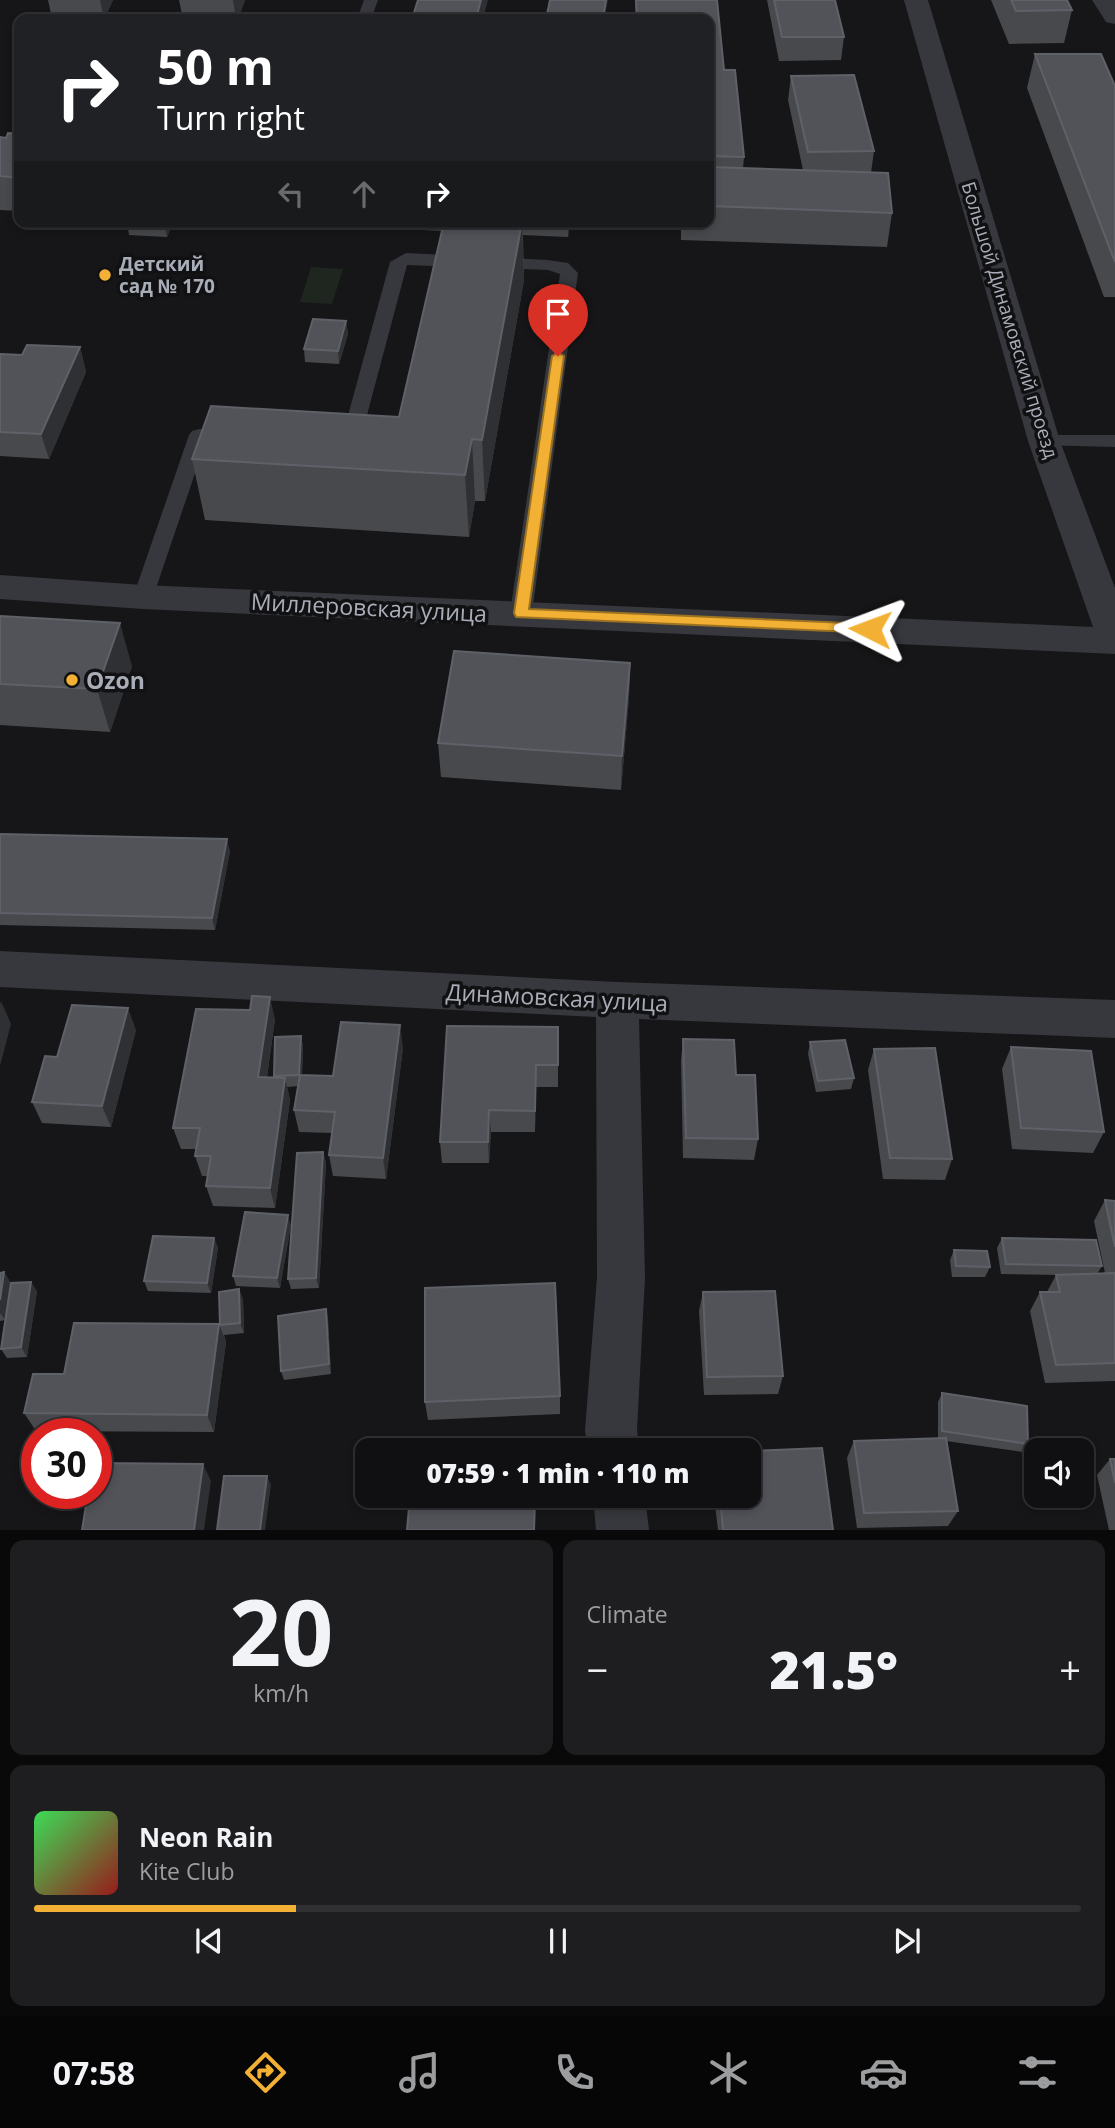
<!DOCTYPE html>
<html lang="en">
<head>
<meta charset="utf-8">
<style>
  body { margin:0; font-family:"Open Sans",sans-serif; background:#1e1e20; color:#f1f3f6; height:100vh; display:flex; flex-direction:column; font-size:26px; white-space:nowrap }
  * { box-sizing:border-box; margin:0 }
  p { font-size:23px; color:#9c9d9f }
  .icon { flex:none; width:38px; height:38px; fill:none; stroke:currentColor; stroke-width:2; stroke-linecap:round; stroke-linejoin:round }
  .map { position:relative; height:1530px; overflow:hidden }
  .sheet { display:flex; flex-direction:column; gap:10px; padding:10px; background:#09090a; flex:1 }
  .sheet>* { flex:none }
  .guide { position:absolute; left:14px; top:14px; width:700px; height:214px; border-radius:14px; box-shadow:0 4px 10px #0003,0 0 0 2px #303032; background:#202124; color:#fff; overflow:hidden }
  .buttons { position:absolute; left:1024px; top:1438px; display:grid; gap:14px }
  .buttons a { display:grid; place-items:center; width:70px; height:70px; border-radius:14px; background:#101012; box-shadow:0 4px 10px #0003,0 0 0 2px #303032; font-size:35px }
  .speed { position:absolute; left:21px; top:1418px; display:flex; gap:14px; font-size:35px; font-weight:700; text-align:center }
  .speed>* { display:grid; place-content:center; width:91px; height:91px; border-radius:50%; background:#101012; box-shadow:0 4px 10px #0003,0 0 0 2px #303032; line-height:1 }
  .speed .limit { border:10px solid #d22; background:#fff; color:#111 }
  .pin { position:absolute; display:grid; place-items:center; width:60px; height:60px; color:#fff; margin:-72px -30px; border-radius:50% 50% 50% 0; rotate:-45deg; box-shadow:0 0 7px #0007 }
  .pin .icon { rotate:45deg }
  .me { position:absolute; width:77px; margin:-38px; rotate:273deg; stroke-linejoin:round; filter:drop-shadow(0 0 5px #0008) }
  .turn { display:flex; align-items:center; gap:24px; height:147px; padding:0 28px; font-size:32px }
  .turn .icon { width:91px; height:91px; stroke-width:2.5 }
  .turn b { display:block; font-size:49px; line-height:60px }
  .lanes { display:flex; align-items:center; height:66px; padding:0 28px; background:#0003; justify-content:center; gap:35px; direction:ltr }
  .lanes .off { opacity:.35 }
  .big { font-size:52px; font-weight:800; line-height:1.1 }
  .sheet .widget { flex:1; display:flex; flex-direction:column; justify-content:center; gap:10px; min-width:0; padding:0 24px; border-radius:14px; background:#1e1e20 }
  .sheet .dial { align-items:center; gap:0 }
  .dial b { font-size:91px; line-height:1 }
  .song { display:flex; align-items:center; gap:21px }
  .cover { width:84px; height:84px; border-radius:10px; background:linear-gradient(135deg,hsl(130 70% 55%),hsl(0 70% 35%)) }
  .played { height:7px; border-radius:4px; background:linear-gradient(90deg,#f2b134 25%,#303032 25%) }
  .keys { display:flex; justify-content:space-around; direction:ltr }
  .heat { display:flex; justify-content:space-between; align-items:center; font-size:38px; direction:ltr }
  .sheet .tiles { flex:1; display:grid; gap:10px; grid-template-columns:1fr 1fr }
  .widget:last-child { grid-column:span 2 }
  .trip { position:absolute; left:355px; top:1438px; width:406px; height:70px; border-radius:14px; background:#101012; box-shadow:0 4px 10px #0003,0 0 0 2px #303032; font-weight:800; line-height:70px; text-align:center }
  .dock { display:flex; height:112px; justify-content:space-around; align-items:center; background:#060607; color:#9c9d9f }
  .dock .icon { width:49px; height:49px }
  .dock .active { color:#f2b134 }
  .dock b { font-size:32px; color:#f1f3f6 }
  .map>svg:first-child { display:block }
  .green { fill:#1e261f }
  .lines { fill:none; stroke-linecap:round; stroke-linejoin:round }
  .lane { fill:#37383d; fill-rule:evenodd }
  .street { fill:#37383d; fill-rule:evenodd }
  .wall { fill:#47494d }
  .shaded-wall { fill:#2f3033 }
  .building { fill:#525359; stroke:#5f6168; stroke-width:2 }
  .route { fill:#f2b134; stroke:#9d7322; stroke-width:2 }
  .poi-dot { fill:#f2b134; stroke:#111113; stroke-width:2.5 }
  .labels { text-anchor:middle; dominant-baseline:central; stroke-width:7; stroke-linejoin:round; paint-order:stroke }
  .far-poi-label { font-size:19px; font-weight:bold; fill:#a8adb8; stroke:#111113; text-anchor:start }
  .far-street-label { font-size:19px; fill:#a8adb8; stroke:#111113 }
  .street-label { font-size:23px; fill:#a8adb8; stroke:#111113 }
  .poi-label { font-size:23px; font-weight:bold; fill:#a8adb8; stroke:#111113; text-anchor:start }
</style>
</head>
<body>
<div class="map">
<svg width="1115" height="1530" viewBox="0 0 1115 1530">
  <rect width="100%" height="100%" fill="#161618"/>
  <path class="green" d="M311 267 343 269 332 304 300 302Z"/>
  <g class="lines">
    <path class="lane" d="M364 0H378L371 19H357Z
      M406 253 548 260 568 263 578 273 532 613 528 618 521 620 514 618 510 613 560 274 548 270 407 265 363 430C356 441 349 448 335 444L332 440 344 430 390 262Z
      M199 429 238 432 241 436 238 440 206 441 153 597 150 602 143 604 136 602 133 597 189 435 192 431Z
      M1044 435H1115V447L1037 445 1034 441 1037 437Z"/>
    <path class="street" d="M904 0H928L1060 441 1115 588V654L143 609 0 599V575L143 585 1093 627 1028 441Z
      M1092 0H1115V24L1106 22Z
      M0 951 617 982 1115 1000V1038L639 1019 645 1277 637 1430 640 1451H588L585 1430 597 1277 596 1017 0 987Z
      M593 1496H645L649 1530H596Z"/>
  </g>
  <path class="wall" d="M48 0H113L104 19 52 18Z
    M179 0H245L238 19H183Z
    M635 0H717L724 70 744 157 743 168 803 170 788 100 791 76 874 151 871 173 892 213 887 247 681 240V222H709V19H636Z
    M767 0H835L844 37 841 60 779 61Z
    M991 0H1067L1072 10 1064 43 1009 44Z
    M1035 54 1115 86V297H1104L1027 88Z
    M19 134V211L0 210V137L6 138Z
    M127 222H173L167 237 129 235Z
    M365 222H570L568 237 523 235 524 280 485 501H475L469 537 205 520 192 459 399 417 442 231 365 227Z
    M346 321 348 334 339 364 305 362 304 349Z
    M80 347 86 372 49 459 0 456V354L22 355Z
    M0 616 132 666 110 732 0 725Z
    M630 663 629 698 621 790 441 777 438 743Z
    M0 834 230 851 215 930 0 925Z
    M275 1019 267 1077 274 1078V1076L301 1036 303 1047 302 1075 333 1076 403 1048 386 1179 333 1176 329 1155 332 1133 299 1132 294 1110 298 1086 287 1087 290 1100 275 1208 213 1206 206 1186 207 1176H202L195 1156 196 1149H181L173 1128Z
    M558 1027V1087H536L535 1132H491L489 1163H442L440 1142Z
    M136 1030 111 1127 42 1123 32 1102 57 1057Z
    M683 1039 736 1075 758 1139 754 1160 683 1158 681 1061Z
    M810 1042 854 1078 851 1089 816 1092 808 1054Z
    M1011 1047 1104 1132 1093 1153 1012 1149 1002 1069Z
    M874 1049 952 1159 945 1180 883 1179 868 1070Z
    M323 1152 326 1163 319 1288 291 1289 288 1279Z
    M1105 1200 1115 1201V1381L1045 1383 1030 1311 1040 1292H1047L1056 1275H1058L1001 1274 997 1248 1002 1238 1102 1266 1097 1274 1105 1273 1094 1221Z
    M291 1225 280 1288 236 1286 233 1276Z
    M214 1238 218 1248 211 1293 148 1291 144 1281Z
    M954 1250 990 1267 985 1277H952L950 1260Z
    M4 1272 10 1282 5 1320 0 1321V1273Z
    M37 1291 27 1357 7 1358 1 1349Z
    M703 1292 783 1376 778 1394 704 1395 699 1311Z
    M243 1299 244 1333 224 1335 226 1342 214 1432 36 1431 24 1413 64 1374 220 1325Z
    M326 1309 328 1319 331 1374 284 1380 281 1371Z
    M942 1393 1028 1444 1023 1452 946 1441 958 1511 948 1526 857 1528 847 1458 854 1441 938 1439V1402Z
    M560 1396V1414L428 1420 425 1402Z
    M1110 1459H1115V1530H1109L1097 1475Z
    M714 1496H749L833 1530H718Z"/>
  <path class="shaded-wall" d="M100 0H113L104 19Z
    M233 0H245L238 19H236Z
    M481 0H488L483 19H476Z
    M606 0H608L604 19H603Z
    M164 222H173L167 237Z
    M522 222 524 280 485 501 482 440Z
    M568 222H570L568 237Z
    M346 321 348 334 339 364 338 351Z
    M80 347 86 372 49 459 41 434Z
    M472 439 475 501 469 537 465 475Z
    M120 623 132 666 110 732 97 689Z
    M630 663 629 698 621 790 622 756Z
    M227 839 230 851 215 930 212 918Z
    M270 997 275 1019 264 1098 258 1077Z
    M1 1001 11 1024 0 1066V1004Z
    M128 1008 136 1030 111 1127 102 1106Z
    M400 1025 403 1048 386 1179 383 1158Z
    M301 1036 303 1047 301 1086 299 1075Z
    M536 1065V1087L535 1132V1111Z
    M285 1078 290 1100 275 1208 270 1188Z
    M489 1110 491 1132 489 1163 488 1142Z
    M323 1152 326 1163 319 1288 316 1278Z
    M288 1215 291 1225 280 1288 277 1278Z
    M214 1238 218 1248 211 1293 207 1283Z
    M4 1272 10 1282 5 1320 0 1313V1300Z
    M31 1282 37 1291 27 1357 21 1347Z
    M239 1289 243 1299 244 1333 240 1323Z
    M326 1309 328 1319 331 1374 329 1364Z
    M219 1324 226 1342 214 1432 207 1415Z
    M203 1464 211 1481 204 1530H194Z
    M267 1476 271 1485 265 1530H260Z
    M535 1496H536L535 1530H534Z"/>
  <path class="building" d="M418 0H481L476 19H412Z
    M550 0H606L603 19H546Z
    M636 0H717L724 70H735L744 157 709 156V19H637Z
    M774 0H835L844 37H782Z
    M1011 0H1067L1072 10 1016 11Z
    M1035 54H1101L1115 86V262Z
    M854 75 874 151 808 152 791 76Z
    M8 133 19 134V178L0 176V137L6 138Z
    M709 167 888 173 892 213 709 206Z
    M444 222H522L482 440 472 439 465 475 192 459 211 406 399 417Z
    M313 319 346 321 338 351 304 349Z
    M27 345 80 347 41 434 0 432V354L22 355Z
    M0 616 120 623 97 689 0 684Z
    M454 651 630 663 622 756 438 743Z
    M0 834 227 839 212 918 0 913Z
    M252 996 270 997 258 1077 285 1078 270 1188 206 1186 211 1156H195L200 1128H173L196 1009 250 1010Z
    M72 1005 128 1008 102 1106 32 1102 45 1056 57 1057Z
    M341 1022 400 1025 383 1158 329 1155 335 1112 294 1110 300 1075 333 1076Z
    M447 1026 558 1027V1065H536L535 1111 489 1110 488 1142H440Z
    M301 1036 299 1075 274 1076 275 1037Z
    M683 1039 734 1040 736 1075H755L758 1139 686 1138Z
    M845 1040 854 1078 818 1081 810 1042Z
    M1011 1047 1091 1051 1104 1132 1021 1128Z
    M935 1048 952 1159 890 1158 874 1049Z
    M323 1152 316 1278 288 1279 297 1153Z
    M1105 1200 1115 1201V1247Z
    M245 1212 288 1215 277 1278 233 1276Z
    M153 1236 214 1238 207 1283 144 1281Z
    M1002 1238 1096 1240 1102 1266 1006 1264Z
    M954 1250 987 1251 990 1267 956 1266Z
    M4 1272 0 1300V1273Z
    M1115 1273V1363L1056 1365 1040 1292H1060L1056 1275Z
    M31 1282 21 1347 1 1349 11 1283Z
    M555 1283 560 1396 425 1402V1288Z
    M239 1289 240 1323 220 1325 219 1292Z
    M775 1291 783 1376 707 1377 703 1292Z
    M326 1309 329 1364 281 1371 278 1316Z
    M74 1323 219 1324 207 1415 24 1413 33 1374H64Z
    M942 1393 1027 1406 1028 1444 942 1431Z
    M946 1438 958 1511 864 1513 854 1441Z
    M822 1448 833 1530H723L720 1496H749V1451Z
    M1110 1459H1115V1483Z
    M96 1463 203 1464 194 1530H82L88 1493H96Z
    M224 1476H267L260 1530H217Z
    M410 1496H535L534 1530H407Z"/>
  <path class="route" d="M558 352 564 356 529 609 870 624 875 626 878 629 875 633 516 617 514 613 552 356Z"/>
  <g class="poi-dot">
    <circle cx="105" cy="275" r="7"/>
    <circle cx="72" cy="680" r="7"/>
  </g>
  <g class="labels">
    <g class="far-poi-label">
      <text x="119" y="264">Детский<tspan x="119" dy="22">сад № 170</tspan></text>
    </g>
    <g class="far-street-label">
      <text transform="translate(1010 320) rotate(73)">Большой Динамовский проезд</text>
    </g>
    <g class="street-label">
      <text transform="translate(369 607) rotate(3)">Миллеровская улица</text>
      <text transform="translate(557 997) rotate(3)">Динамовская улица</text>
    </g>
    <g class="poi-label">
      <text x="86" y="680">Ozon</text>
    </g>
  </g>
</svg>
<div class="buttons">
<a><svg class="icon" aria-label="sound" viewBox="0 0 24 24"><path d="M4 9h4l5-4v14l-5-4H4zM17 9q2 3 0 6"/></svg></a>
</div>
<div class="speed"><div class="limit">30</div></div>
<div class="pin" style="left:558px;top:356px;background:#d93025"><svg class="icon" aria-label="arrive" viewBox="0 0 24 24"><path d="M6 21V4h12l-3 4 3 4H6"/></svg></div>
<svg class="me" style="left:870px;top:629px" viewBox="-20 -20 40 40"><path d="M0-17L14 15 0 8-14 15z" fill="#f2b134" stroke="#fff" stroke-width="4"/></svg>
<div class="trip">07:59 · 1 min · 110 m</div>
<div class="guide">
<div class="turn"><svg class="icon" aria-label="right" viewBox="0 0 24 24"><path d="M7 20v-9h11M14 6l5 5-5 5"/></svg><div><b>50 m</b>Turn right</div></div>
<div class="lanes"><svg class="icon off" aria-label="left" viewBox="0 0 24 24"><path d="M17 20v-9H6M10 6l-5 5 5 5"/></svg><svg class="icon off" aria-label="ahead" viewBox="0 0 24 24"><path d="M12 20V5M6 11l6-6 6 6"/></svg><svg class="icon" aria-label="right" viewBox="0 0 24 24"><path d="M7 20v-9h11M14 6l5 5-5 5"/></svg></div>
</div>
</div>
<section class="sheet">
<div class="tiles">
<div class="widget dial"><b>20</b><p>km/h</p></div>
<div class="widget"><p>Climate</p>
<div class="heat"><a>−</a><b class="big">21.5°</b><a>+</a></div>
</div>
<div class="widget">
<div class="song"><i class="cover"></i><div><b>Neon Rain</b><p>Kite Club</p></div></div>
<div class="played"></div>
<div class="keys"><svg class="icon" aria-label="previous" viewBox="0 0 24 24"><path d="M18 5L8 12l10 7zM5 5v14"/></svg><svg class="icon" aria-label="pause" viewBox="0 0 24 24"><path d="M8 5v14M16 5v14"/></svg><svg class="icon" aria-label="next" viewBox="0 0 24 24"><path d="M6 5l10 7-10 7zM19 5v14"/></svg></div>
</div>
</div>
</section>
<nav class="dock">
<b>07:58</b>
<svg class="icon active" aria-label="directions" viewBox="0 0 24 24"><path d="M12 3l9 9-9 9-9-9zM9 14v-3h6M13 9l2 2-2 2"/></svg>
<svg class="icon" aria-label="music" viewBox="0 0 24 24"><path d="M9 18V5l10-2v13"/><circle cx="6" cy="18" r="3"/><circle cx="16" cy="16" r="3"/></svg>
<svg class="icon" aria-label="phone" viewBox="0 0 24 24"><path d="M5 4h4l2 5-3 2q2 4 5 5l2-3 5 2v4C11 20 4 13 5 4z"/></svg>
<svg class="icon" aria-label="climate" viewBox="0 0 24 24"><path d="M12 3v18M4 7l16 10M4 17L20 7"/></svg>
<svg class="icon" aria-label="car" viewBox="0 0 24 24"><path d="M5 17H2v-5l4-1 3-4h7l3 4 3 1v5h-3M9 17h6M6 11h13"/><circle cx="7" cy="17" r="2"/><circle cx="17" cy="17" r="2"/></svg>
<svg class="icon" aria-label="filters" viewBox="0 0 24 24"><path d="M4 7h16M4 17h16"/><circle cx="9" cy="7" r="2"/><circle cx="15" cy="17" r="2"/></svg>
</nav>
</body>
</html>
